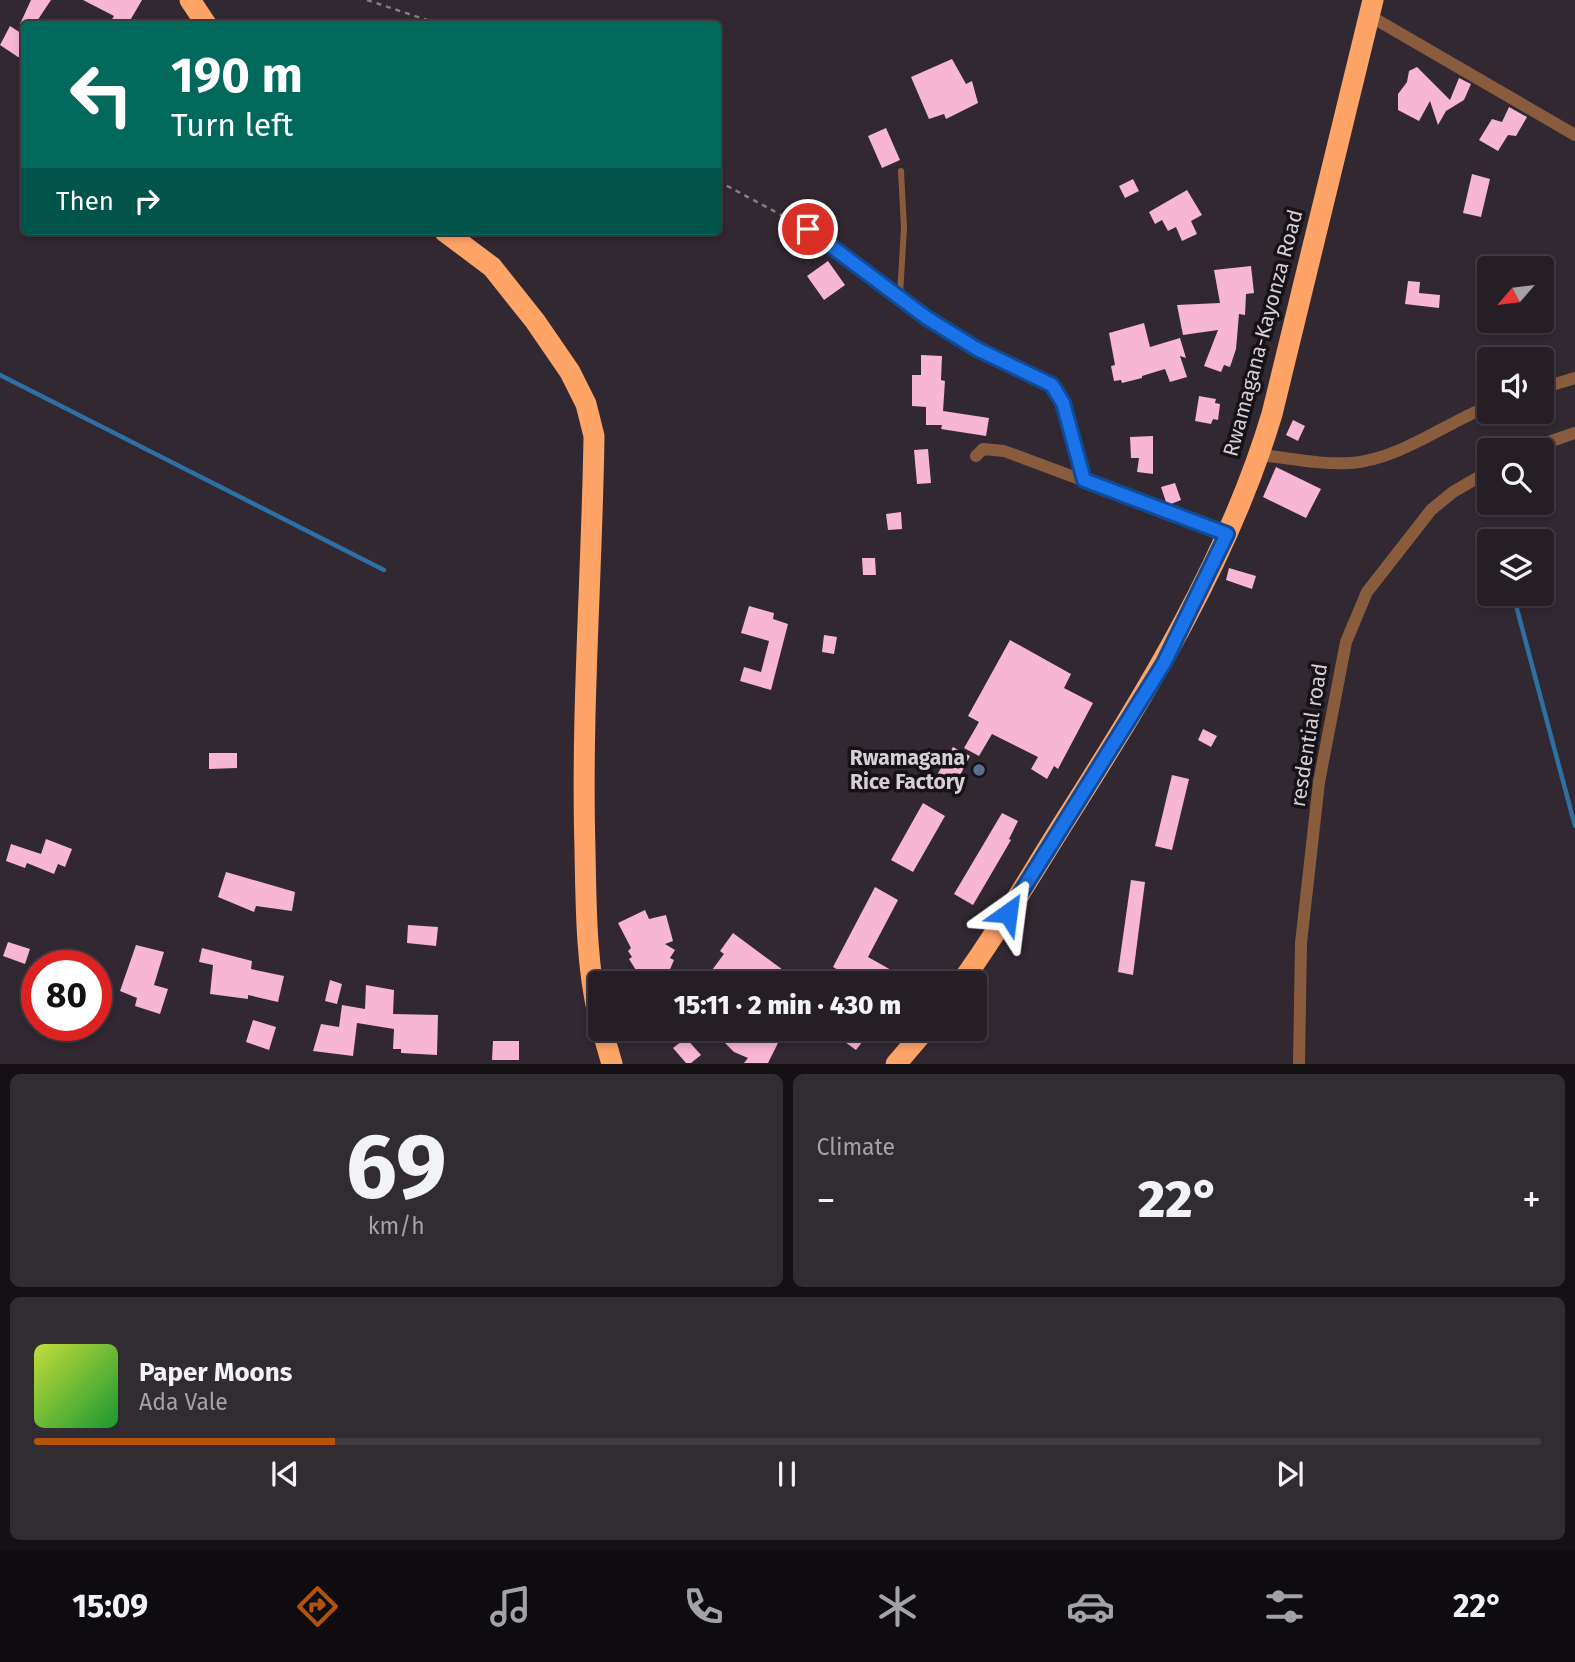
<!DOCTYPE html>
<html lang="en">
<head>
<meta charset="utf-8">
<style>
  body { margin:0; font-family:"Fira Sans",sans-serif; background:#312b32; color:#f1f3f6; height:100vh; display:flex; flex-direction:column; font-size:26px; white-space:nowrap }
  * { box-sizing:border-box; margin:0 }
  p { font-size:23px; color:#a3a2a7 }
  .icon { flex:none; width:38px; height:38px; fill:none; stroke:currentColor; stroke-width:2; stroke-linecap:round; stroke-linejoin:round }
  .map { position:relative; height:1064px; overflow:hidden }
  .panel { display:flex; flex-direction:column; gap:10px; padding:10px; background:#141014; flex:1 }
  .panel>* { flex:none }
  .hud { position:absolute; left:21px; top:21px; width:700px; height:214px; border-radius:7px; box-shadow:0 4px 10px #0003,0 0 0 2px #423c42; background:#00695c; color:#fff; overflow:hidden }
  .needle { width:46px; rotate:242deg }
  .tools { position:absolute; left:1477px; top:256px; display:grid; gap:14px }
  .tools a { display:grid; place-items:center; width:77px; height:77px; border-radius:7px; background:#251e25; box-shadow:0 4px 10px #0003,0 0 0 2px #423c42; font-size:35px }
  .speed { position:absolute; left:21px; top:950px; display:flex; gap:14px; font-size:35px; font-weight:700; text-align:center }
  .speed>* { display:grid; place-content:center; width:91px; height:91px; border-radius:50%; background:#251e25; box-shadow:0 4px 10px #0003,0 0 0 2px #423c42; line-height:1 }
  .speed .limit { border:10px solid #d22; background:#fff; color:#111 }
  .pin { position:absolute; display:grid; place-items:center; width:60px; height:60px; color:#fff; margin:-30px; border:4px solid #fff; border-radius:50%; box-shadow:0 2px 7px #0007 }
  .me { position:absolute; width:77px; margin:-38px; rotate:31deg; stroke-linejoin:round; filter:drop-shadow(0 0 5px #0008) }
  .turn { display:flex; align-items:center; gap:24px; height:147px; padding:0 35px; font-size:32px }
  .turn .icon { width:91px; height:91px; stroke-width:2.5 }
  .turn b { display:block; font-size:49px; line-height:60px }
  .then { display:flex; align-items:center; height:66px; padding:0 35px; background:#0003; gap:14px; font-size:26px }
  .big { font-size:52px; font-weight:800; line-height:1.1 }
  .panel .tile { flex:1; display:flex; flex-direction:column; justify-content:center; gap:10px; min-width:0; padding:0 24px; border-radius:10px; background:#312b32 }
  .panel .dial { align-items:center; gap:0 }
  .dial b { font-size:91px; line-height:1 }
  .song { display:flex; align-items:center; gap:21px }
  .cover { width:84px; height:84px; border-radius:10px; background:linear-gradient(135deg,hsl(70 70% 55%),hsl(130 70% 35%)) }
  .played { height:7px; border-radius:4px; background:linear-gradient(90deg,#b45309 20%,#423c42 20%) }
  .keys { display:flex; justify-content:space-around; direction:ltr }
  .heat { display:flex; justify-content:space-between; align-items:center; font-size:38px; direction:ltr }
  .panel .tiles { flex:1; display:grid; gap:10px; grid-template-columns:1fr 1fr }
  .tile:last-child { grid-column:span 2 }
  .trip { position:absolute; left:588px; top:971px; width:399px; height:70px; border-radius:7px; background:#251e25; box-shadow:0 4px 10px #0003,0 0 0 2px #423c42; font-weight:800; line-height:70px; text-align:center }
  .tab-bar { display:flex; height:112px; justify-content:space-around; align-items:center; background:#0f0c0f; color:#a3a2a7 }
  .tab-bar .icon { width:49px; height:49px }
  .tab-bar .on { color:#b45309 }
  .tab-bar b { font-size:32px; color:#f1f3f6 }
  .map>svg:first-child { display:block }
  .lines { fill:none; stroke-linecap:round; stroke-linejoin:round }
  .stream { stroke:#2e70a4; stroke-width:4.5 }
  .building { fill:#f7b6d4 }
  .path { stroke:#857e85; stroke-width:2.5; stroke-dasharray:5 5; stroke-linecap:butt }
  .lane { stroke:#8a5c3e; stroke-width:6 }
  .street { stroke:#8a5c3e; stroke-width:12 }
  .highway { stroke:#fea467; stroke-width:21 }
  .route-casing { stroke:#114b97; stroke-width:18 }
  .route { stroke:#1a73e8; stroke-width:12 }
  .service-dot { fill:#5c6f8a; stroke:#161216; stroke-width:2.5 }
  .labels { text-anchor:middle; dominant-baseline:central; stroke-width:7; stroke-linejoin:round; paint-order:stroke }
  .street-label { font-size:21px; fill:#d5d0d6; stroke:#161216 }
  .poi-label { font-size:21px; font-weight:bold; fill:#d5d0d6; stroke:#161216; text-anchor:end }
</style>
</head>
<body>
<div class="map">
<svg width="1575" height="1064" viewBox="0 0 1575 1064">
  <rect width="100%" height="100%" fill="#312831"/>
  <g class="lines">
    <path class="stream" d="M0 375 384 570
      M1517 609 1575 826"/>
  </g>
  <path class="building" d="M31 0H51L35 24H20Z
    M83 0H142L128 24 111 21 114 16Z
    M10 26 24 35V57H18L0 45Z
    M952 59 966 84 972 81 978 103 946 119 944 114 929 119 911 77Z
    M1417 67 1450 100 1459 78 1471 84 1464 100 1446 111 1438 125 1430 101 1419 121 1398 110V94L1407 82 1409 71Z
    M1509 107 1527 117 1516 136 1508 135 1498 151 1479 140 1492 119 1502 122Z
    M886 128 900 160 882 168 868 136Z
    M1472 174 1490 179 1481 217 1463 213Z
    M1133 179 1139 191 1125 198 1119 186Z
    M1187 190 1202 215 1191 221 1197 234 1182 241 1176 227 1168 231 1162 220 1155 224 1149 212Z
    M828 261 845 285 824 300 807 276Z
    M1251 266 1254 293 1246 294 1245 315 1239 314 1236 349 1230 367 1224 365 1221 372 1204 366 1218 330 1183 335 1177 305 1220 303 1214 270Z
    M1408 281 1420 282 1419 293 1440 295 1439 308 1405 304Z
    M1144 323 1150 347 1180 338 1186 358 1180 356 1187 377 1170 382 1165 369 1142 376V378L1122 383 1121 380 1114 381 1111 366 1115 365 1109 333Z
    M921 355 942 356 941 380 945 381 943 411 989 418 986 436 941 429 942 425H926V407L912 406V375H921Z
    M1199 396 1216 399 1215 403 1220 404 1218 420 1213 419 1211 424 1195 421Z
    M1293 420 1305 426 1298 441 1286 435Z
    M1153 436V474L1137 472 1139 458H1131L1130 437Z
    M928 449 931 483 917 484 914 450Z
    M1276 467 1321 489 1306 518 1263 497Z
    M1175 483 1181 500 1171 504 1166 502 1161 487Z
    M901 512 902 529 888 530 886 514Z
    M862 558H875L876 575H863Z
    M1229 568 1256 576 1252 589 1226 580Z
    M749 606 774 613 773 619 788 624 771 690 740 681 744 667 761 672 769 641 741 633Z
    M824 635 837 637 834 654 822 652Z
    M1010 640 1071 674 1064 688 1093 703 1058 769 1054 766 1047 779 1031 769 1038 757 992 734 979 756 964 748 979 722 968 716Z
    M1203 729 1217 736 1211 747 1198 740Z
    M953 747 970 756 955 785 937 775Z
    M209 753H237V768L209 769Z
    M1172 775 1189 779 1172 850 1155 846Z
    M923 803 945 816 913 872 891 860Z
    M1002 813 1018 821 1009 839 1011 840 973 905 954 894Z
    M46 839 72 849 65 867 58 864 54 874 27 863 25 868 6 861 11 844 41 854Z
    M226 872 295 892 292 911 256 906 254 912 218 897Z
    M1131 880 1145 882 1133 975 1118 972Z
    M875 887 898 900 868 957 916 984H862L833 967Z
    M645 910 649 919 666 915 673 941 665 944 675 950 670 958 674 960 665 981 660 979 658 984H628L639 975 629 959 632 957 628 951 631 948 618 923Z
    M408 925 438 927 436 946 407 943Z
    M733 933 802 984H730L712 970 724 954 720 951Z
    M8 942 30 949 25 964 3 956Z
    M136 945 164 952 154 985 168 989 160 1014 135 1006 137 998 120 991Z
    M202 948 252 961 251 969 284 976 278 1002 248 995V999L210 994 213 965 199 962Z
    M330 980 342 984 337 1004 325 1001Z
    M366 985 394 990 393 1014 438 1015 437 1055 401 1053V1049H393L394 1029 357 1023 353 1056 313 1051 321 1024 339 1027 342 1005 365 1009Z
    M253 1020 276 1027 269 1050 246 1042Z
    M711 1029H734L746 1042 751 1031 778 1043 768 1063H744L748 1058 734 1052Z
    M827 1029H872L856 1050Z
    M686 1038 701 1055 691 1063H686L673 1048Z
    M493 1041H519V1060H492Z"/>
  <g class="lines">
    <path class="path" d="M367 0 439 24
      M718 181 798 224"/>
    <path class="lane" d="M808 229 927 318 977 349 1052 385 1063 403 1084 480
      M900 295 904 228 901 171"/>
    <path class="street" d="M1370 16 1575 135
      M1542 388 1575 378
      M1525 450 1575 433
      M1260 455C1290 458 1321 465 1351 463 1400 459 1444 424 1489 406
      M976 456 983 449 1004 451 1227 534
      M1299 1064 1301 943 1319 782 1346 642 1367 592 1431 510 1453 492 1489 471"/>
    <path class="highway" d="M190 0 206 24
      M444 231 492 267 535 321 570 372 586 404 594 436C592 574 581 711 585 849 586 907 586 967 600 1023
      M960 984C999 931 1031 874 1066 819 1147 691 1228 561 1272 414L1373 0
      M602 1029 612 1064
      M896 1064 926 1029"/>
  </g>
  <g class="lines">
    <defs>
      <path id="route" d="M808 229 927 318 977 349 1052 385 1063 403 1084 480 1227 534 1164 663 1008 913"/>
    </defs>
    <use href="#route" class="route-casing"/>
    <use href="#route" class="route"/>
  </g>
  <circle class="service-dot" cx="979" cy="770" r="7"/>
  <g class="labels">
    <g class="street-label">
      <text transform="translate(1263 333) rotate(-75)">Rwamagana-Kayonza Road</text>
      <text transform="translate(1309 735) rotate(-81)">resdential road</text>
    </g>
    <g class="poi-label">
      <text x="965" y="758">Rwamagana<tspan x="965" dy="24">Rice Factory</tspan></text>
    </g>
  </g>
</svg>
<div class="tools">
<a><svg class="needle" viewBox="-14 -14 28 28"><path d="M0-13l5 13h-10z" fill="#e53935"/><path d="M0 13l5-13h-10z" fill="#a3a2a7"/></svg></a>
<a><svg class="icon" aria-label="sound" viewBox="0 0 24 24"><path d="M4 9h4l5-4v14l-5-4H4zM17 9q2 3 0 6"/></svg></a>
<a><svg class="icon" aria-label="search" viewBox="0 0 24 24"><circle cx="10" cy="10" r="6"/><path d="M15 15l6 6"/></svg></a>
<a><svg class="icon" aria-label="layers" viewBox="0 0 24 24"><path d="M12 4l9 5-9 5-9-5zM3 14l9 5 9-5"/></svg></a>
</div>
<div class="speed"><div class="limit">80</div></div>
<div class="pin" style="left:808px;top:229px;background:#d93025"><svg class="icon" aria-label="arrive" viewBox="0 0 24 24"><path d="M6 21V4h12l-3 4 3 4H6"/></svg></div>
<svg class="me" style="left:1008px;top:913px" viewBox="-20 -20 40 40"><path d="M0-17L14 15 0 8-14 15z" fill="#1a73e8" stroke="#fff" stroke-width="4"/></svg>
<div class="trip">15:11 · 2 min · 430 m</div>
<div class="hud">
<div class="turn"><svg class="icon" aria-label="left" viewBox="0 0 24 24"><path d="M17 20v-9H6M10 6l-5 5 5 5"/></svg><div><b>190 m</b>Turn left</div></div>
<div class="then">Then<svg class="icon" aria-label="right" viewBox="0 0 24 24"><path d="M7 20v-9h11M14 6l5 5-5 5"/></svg></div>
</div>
</div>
<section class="panel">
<div class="tiles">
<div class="tile dial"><b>69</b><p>km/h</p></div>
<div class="tile"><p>Climate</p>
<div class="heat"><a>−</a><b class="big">22°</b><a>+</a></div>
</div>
<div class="tile">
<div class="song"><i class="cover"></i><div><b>Paper Moons</b><p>Ada Vale</p></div></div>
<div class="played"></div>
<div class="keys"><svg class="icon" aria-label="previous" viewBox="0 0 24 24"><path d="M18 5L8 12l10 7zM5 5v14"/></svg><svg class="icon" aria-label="pause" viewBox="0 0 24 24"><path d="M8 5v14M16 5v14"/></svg><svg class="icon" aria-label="next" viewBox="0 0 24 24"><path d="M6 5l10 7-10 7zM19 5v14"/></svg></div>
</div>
</div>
</section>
<nav class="tab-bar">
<b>15:09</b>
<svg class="icon on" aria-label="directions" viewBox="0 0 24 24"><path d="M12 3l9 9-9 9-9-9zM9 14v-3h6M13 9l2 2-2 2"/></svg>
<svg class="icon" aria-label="music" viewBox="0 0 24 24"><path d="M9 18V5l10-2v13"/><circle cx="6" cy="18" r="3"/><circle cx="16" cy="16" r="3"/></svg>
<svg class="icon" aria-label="phone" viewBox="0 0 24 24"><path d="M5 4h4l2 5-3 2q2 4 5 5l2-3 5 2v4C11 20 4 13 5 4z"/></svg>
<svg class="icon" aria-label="climate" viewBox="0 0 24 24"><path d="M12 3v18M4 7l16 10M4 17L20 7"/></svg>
<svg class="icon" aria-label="car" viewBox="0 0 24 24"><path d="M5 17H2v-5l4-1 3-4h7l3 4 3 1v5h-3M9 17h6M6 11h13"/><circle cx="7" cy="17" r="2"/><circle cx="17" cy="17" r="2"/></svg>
<svg class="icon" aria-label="filters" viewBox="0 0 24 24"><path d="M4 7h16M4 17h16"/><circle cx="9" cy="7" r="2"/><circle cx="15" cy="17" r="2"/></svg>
<b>22°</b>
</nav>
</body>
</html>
